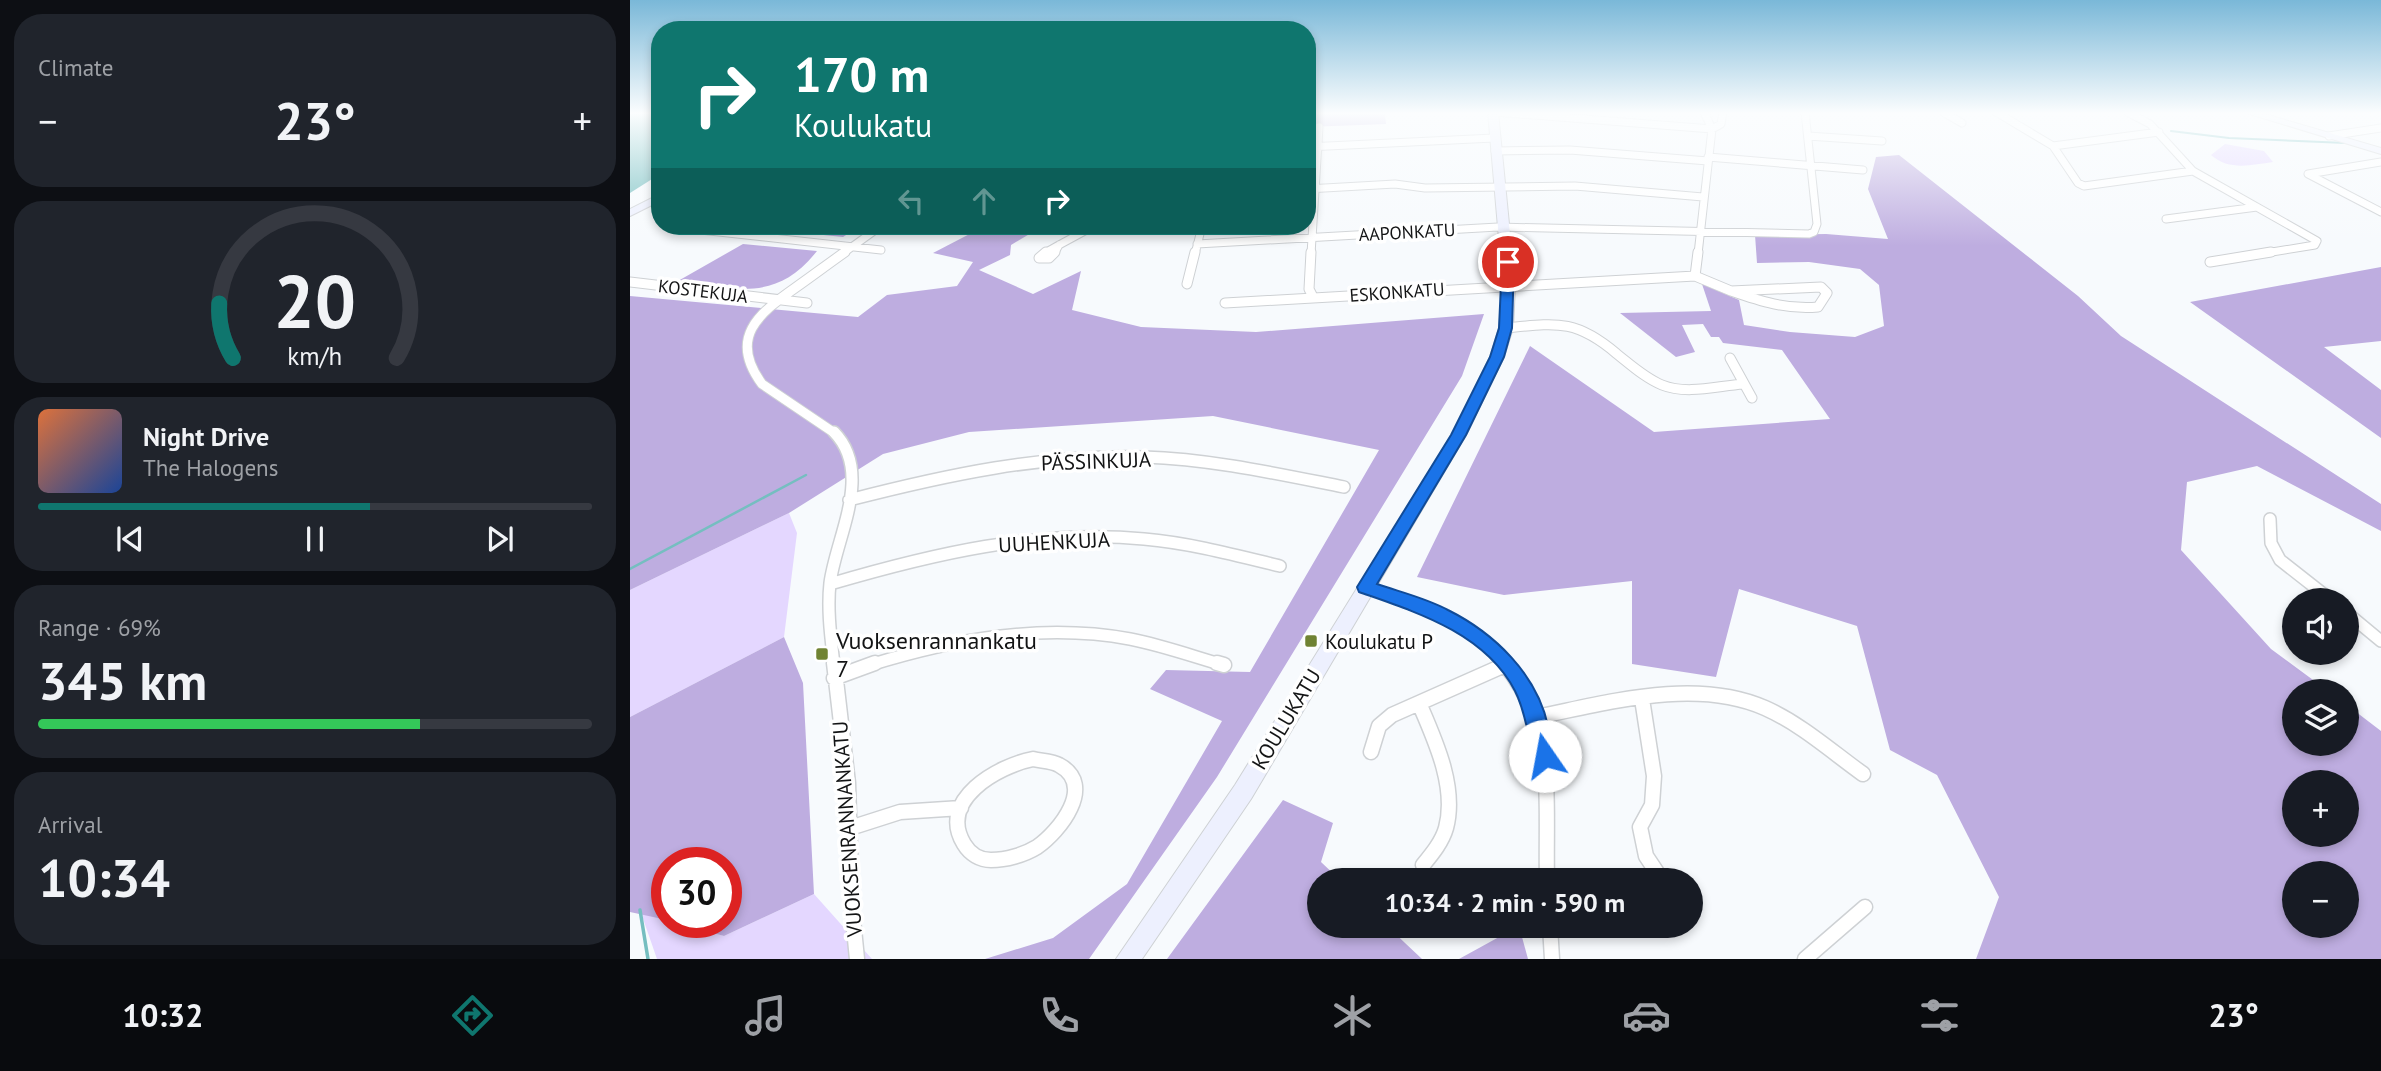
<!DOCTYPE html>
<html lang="en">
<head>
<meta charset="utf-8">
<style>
  body { margin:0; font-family:"PT Sans",sans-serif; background:#20242c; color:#f1f3f6; height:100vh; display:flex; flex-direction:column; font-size:26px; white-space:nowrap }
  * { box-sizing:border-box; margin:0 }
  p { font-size:23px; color:#9ea1a6 }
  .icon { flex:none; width:38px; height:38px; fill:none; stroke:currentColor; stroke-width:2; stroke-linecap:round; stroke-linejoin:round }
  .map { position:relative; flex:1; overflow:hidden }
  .details { display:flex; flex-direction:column; gap:14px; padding:14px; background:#0d0f14; width:630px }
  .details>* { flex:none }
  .hud { position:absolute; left:21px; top:21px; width:665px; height:214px; border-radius:28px; box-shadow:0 4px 10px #0003; background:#0f766e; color:#fff; overflow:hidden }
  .controls { position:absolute; left:1652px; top:588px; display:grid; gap:14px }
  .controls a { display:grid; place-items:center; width:77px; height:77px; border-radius:50%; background:#171b24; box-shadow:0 4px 10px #0003; font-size:35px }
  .speed { position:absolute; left:21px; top:847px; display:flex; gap:14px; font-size:35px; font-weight:700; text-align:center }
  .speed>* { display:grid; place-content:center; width:91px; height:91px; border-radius:50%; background:#171b24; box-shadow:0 4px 10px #0003; line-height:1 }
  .speed .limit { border:10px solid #d22; background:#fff; color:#111 }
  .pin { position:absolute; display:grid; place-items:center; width:60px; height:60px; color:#fff; margin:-30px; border:4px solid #fff; border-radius:50%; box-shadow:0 2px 7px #0007 }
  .me { position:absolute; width:77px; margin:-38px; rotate:348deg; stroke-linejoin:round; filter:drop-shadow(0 0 5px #0008) }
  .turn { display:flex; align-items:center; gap:24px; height:147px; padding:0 28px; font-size:32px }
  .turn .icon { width:91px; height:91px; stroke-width:2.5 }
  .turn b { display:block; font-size:49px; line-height:60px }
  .lanes { display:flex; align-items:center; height:66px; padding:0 28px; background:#0003; justify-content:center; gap:35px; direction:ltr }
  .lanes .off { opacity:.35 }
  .big { font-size:52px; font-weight:700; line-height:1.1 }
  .details .widget { flex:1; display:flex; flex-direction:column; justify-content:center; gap:10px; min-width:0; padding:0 24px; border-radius:28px; background:#20242c }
  .details .dial { align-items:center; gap:0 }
  .dial svg { height:182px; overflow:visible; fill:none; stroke:#363941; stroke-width:7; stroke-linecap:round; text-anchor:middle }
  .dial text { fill:#f1f3f6; stroke:none }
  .song { display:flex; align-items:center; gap:21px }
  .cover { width:84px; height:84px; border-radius:10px; background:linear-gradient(135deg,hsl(20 70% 55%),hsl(220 70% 35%)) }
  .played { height:7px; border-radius:4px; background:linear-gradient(90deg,#0f766e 60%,#363941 60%) }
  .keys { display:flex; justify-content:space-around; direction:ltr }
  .heat { display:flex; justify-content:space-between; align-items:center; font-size:38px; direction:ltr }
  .charge { height:10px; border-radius:5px; background:linear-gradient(90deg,#34c759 69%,#363941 0) }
  .trip { position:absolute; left:677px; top:868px; width:396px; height:70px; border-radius:35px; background:#171b24; box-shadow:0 4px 10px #0003; font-weight:700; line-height:70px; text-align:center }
  .tab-bar { display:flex; height:112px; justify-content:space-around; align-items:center; background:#090b0e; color:#9ea1a6 }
  .tab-bar .icon { width:49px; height:49px }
  .tab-bar .current { color:#0f766e }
  .tab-bar b { font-size:32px; color:#f1f3f6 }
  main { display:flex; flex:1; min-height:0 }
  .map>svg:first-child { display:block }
  .green { fill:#e4d7ff }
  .forest { fill:#beade0; fill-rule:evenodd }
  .water { fill:#75bec0 }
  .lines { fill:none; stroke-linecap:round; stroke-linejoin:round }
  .stream-far2 { stroke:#75bec0; stroke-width:2 }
  .stream-far1 { stroke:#75bec0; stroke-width:2.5 }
  .stream { stroke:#75bec0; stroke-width:3.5 }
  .street-far3-casing { stroke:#ced1d4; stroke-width:9 }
  .street-far2-casing { stroke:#ced1d4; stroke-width:11 }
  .street-far1-casing { stroke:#ced1d4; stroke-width:14 }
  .street-casing { stroke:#ced1d4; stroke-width:17 }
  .secondary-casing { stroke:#ced1d4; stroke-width:2 }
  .street-far3 { stroke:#fff; stroke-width:7 }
  .street-far2 { stroke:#fff; stroke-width:9 }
  .street-far1 { stroke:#fff; stroke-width:11 }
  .street { stroke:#fff; stroke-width:14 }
  .secondary { fill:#edf0fe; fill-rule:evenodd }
  .route { fill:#1a73e8; stroke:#114b97; stroke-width:2 }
  .poi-dot { fill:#708333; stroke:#fff; stroke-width:2.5 }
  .labels { text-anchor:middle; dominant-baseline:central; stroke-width:7; stroke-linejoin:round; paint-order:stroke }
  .far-street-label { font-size:18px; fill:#131415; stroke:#fff }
  .street-label { font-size:21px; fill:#131415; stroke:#fff }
  .poi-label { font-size:21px; fill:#131415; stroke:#fff; text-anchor:start }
  .near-poi-label { font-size:24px; fill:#131415; stroke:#fff; text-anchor:start }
</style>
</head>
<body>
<main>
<section class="details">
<div class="widget"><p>Climate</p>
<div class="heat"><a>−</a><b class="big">23°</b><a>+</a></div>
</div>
<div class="widget dial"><svg viewBox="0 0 100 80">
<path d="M14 69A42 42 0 1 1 86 69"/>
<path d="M14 69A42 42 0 0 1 8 45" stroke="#0f766e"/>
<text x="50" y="56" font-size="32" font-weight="700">20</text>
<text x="50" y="72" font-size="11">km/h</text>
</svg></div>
<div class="widget">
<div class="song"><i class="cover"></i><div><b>Night Drive</b><p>The Halogens</p></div></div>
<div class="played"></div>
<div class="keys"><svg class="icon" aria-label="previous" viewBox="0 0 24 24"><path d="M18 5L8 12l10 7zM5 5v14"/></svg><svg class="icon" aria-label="pause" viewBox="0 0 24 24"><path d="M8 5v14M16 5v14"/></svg><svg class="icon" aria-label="next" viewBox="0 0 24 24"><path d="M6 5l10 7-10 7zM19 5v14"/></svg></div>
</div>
<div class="widget"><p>Range · 69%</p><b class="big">345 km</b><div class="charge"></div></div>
<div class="widget"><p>Arrival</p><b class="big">10:34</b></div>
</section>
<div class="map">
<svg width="1751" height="959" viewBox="0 0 1751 959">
  <rect width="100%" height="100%" fill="#f7fafd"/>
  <path class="green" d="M1595 144 1634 151 1643 162C1621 165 1599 171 1581 155Z
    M159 513 167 533 154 637 0 717V590Z
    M184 894 242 959H27L10 910 37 919V922H49L94 936Z"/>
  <path class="forest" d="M677 113H755L756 124 677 127Z
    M1269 155 1448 296 1491 336 1751 504V531L1627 466 1557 482 1551 550 1641 649 1698 691H1664V744H1717V705L1751 731V959H1346L1369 897 1307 775 1260 750 1227 626 1109 589 1086 677 1002 664V581L874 595 787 577 900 346 1024 432 1200 419 1152 350 1093 343 1089 337H1081L1073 324 1052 325 1065 352 1046 357 990 313 1081 311 1072 284 1109 300 1114 325 1160 332 1225 337 1254 326 1249 285 1230 269 1179 262 1127 263 1125 235 1196 234 1258 239 1238 189 1246 157ZM1664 782H1717V835H1664ZM1664 873H1717V926H1664Z
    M139 226H230L213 237 134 229Z
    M355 226H413L381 245 380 255 349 270 403 294 451 271 442 310 511 327 626 332 854 314 832 376 587 777 459 959H355L423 938 497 884 592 721 520 689 536 670 620 672 749 450 583 416 339 432 253 454 159 513 0 590V296L228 317 257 295 327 286 343 262 303 253Z
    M113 244 187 251C146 303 105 289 48 281Z
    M1751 267V341L1694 347 1751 390V438L1560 302Z
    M154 637 173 683 184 894 94 936 44 922H96V863H37V920L0 912V717Z
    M653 800 703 823 691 862 710 880H690V926H757L792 959H537Z
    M889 926 898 959H829Z"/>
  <path class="water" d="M0 112H30V174L0 193Z"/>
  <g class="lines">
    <path class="stream-far2" d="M1541 131 1599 138 1716 143"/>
    <path class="stream-far1" d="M0 569 176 475"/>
    <path class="stream" d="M10 910 18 959"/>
    <defs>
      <path id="street-far3" d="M865 112 1082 129 1091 124 1093 112
        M1313 112 1332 123
        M1366 112 1423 146 1448 183 1454 186 1563 171
        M1497 112 1520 124 1563 171 1687 241 1685 245 1630 254
        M1178 136 1252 141
        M1699 136 1751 128
        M1423 146 1529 132
        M677 147 864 138
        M865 151 940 150 1078 161
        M1078 157 1233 170
        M1751 162 1678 174 1751 212
        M677 189 765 184 795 188 945 186 1073 197
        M1536 219 1627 207
        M43 227 251 250
        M567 244 868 227 1179 234 1184 232 1187 224 1175 112
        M429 245 464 226
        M212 254 251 226
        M413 254 429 245
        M424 254 429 245
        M565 254 572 226
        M681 254 689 127
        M1068 254 1082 129 1074 112"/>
      <path id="street-far2" d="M416 252 409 258H419L425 252
        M681 252 679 289 683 297
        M1580 262 1641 252
        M1065 276 1101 291
        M1065 276 1068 252
        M0 282 177 303
        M557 284 565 252
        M1191 287 1197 293 1188 307C1157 310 1130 301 1101 291Z
        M595 303 1065 276
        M876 328C927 323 946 319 987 354 1001 365 1015 378 1032 385 1057 395 1087 386 1113 384
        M1100 358 1122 398
        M206 434 132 384C98 338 128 314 165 288 182 276 198 264 215 252"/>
      <path id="street-far1" d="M219 500C316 475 413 454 514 457 581 459 648 474 714 487
        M1640 519 1641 543 1650 560 1701 600
        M200 584C302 554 407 529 514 539 560 543 605 555 650 566
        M736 587C788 606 838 621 875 665
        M1717 613 1751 641
        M204 665C201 638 197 610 200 583 206 537 244 473 204 432
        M240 665C324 639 412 623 500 639 531 645 562 656 593 665"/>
      <path id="street" d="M204 663 218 783 222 909 227 959
        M587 663 594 665
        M874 663C927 726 915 804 917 880
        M204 678 245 663
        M1012 699 1024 776 1022 805 1010 827 1016 856 1032 880
        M789 703C805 740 827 787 816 828 812 842 802 854 793 865
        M906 717C977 703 1065 677 1135 708 1171 724 1201 751 1233 774
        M741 752 749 726 762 715 877 664
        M403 759C411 761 422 761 429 765 467 785 429 832 407 847 394 855 376 860 361 860 350 860 340 854 334 844 307 800 368 766 403 759Z
        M220 828 270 812 331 808
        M920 926 922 959
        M1175 959 1235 907"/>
      <path id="secondary" d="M858 112H868L885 285 883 328 874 357 836 435 621 799 512 959H486L605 785 822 435 860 357 869 328 873 285Z
        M1613 112H1628L1751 148V154Z
        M30 194V201L0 216V209Z"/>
    </defs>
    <use href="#street-far3" class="street-far3-casing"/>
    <use href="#street-far2" class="street-far2-casing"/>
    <use href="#street-far1" class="street-far1-casing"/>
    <use href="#street" class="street-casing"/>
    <use href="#secondary" class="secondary-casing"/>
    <use href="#street-far3" class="street-far3"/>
    <use href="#street-far2" class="street-far2"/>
    <use href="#street-far1" class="street-far1"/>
    <use href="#street" class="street"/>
    <use href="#secondary" class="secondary"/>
  </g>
  <linearGradient id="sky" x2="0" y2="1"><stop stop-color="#7ab8d8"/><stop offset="0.46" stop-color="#fbfdfe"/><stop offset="1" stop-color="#fbfdfe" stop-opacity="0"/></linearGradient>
  <rect width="1751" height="246" fill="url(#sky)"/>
  <path class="route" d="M878 259 884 262 882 328 874 357 836 435 747 584C770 592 796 598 818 610 864 633 907 674 918 726 921 737 927 751 922 762L915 765 907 762C897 740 897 714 885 691 855 633 786 612 729 592L727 587 821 435 860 357 869 328 872 262Z"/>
  <g class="poi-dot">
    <rect x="674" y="634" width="14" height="14" rx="3.5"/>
    <rect x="185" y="647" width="14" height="14" rx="3.5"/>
  </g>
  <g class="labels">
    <g class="far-street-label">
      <text transform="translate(777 232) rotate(-3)">AAPONKATU</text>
      <text transform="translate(73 291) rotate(7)">KOSTEKUJA</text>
      <text transform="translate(767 292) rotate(-4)">ESKONKATU</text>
    </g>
    <g class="street-label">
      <text transform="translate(466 461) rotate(-2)">PÄSSINKUJA</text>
      <text transform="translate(424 542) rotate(-3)">UUHENKUJA</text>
      <text transform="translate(656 719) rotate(-59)">KOULUKATU</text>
      <text transform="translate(217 829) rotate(-94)">VUOKSENRANNANKATU</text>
    </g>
    <g class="poi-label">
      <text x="695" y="641">Koulukatu P</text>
    </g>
    <g class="near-poi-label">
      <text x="206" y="640">Vuoksenrannankatu<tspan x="206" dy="28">7</tspan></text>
    </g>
  </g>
</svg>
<div class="controls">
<a><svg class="icon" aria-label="sound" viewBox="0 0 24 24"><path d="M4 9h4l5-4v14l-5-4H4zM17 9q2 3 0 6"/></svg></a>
<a><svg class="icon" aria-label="layers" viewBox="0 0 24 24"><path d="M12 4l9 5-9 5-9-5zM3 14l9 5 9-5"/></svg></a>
<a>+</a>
<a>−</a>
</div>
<div class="speed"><div class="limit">30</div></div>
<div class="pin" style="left:878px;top:262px;background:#d93025"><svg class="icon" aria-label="arrive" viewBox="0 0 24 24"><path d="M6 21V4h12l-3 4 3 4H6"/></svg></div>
<svg class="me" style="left:915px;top:756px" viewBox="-20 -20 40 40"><circle r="19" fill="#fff"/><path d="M0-13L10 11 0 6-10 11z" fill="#1a73e8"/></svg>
<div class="trip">10:34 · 2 min · 590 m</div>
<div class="hud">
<div class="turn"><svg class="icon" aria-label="right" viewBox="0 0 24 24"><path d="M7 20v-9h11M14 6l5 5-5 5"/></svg><div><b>170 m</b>Koulukatu</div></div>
<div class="lanes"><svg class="icon off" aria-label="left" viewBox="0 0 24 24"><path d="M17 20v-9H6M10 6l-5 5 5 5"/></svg><svg class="icon off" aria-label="ahead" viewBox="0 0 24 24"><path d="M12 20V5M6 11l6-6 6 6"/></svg><svg class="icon" aria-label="right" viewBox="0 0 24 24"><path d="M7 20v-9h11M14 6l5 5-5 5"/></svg></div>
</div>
</div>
</main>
<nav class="tab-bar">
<b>10:32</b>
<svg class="icon current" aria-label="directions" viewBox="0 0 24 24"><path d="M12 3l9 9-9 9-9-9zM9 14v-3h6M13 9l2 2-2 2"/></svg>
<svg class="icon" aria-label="music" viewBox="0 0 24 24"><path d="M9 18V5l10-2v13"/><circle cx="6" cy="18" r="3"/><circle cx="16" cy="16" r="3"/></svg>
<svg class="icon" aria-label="phone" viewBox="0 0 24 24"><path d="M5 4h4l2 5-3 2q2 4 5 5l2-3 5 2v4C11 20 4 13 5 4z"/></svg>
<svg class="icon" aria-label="climate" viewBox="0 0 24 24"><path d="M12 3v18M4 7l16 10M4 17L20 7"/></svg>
<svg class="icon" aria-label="car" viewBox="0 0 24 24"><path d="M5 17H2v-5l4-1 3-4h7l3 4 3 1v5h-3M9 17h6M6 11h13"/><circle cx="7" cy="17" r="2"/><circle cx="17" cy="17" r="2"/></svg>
<svg class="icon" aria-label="filters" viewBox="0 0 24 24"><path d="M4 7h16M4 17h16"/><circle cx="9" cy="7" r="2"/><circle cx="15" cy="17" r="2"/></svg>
<b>23°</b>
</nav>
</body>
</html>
